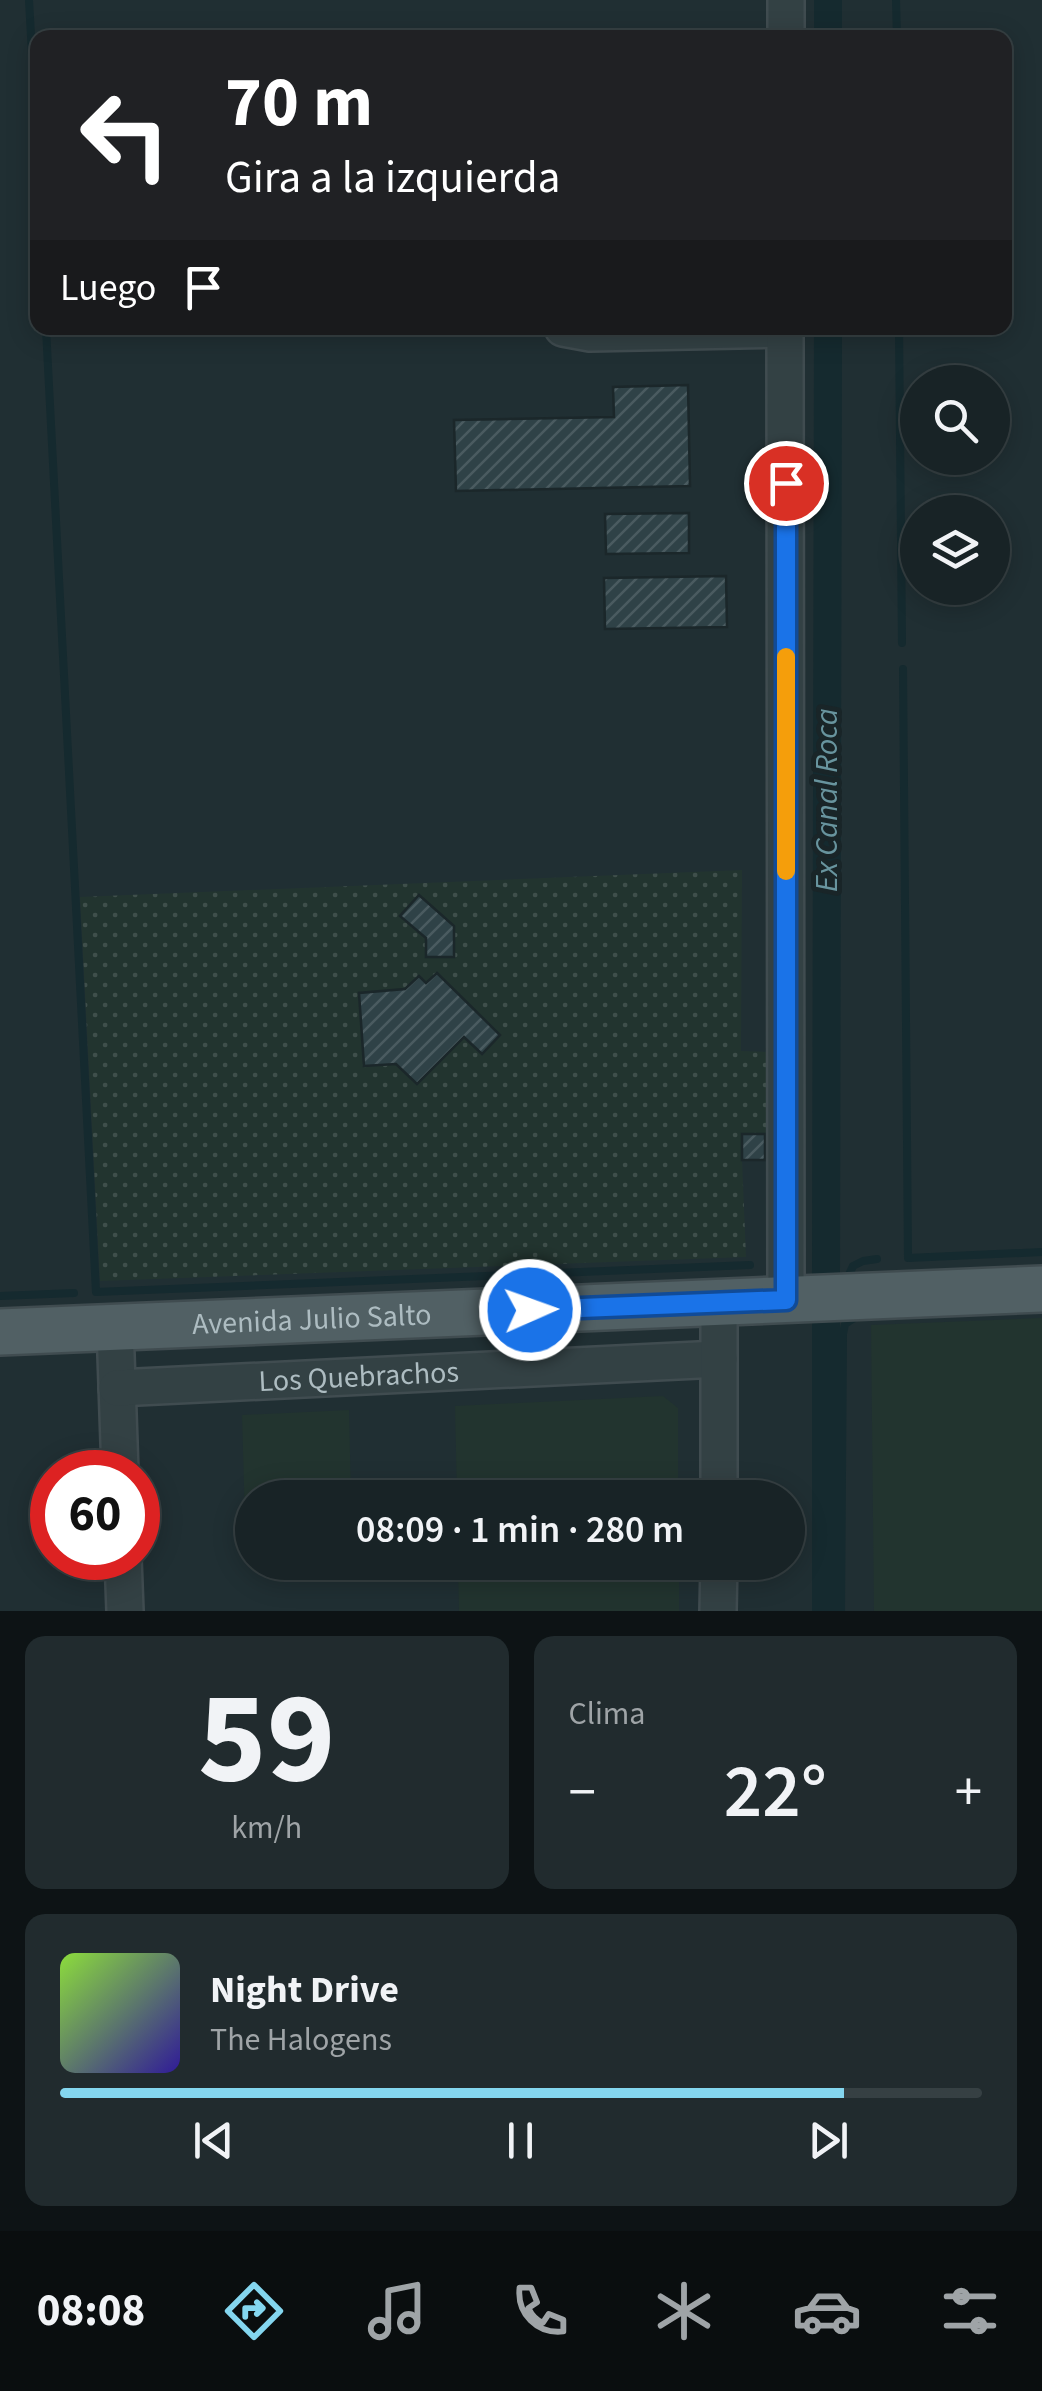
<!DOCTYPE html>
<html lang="es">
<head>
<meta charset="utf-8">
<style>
  body { margin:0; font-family:"Source Sans 3",sans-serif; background:#212b2e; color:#f1f3f6; height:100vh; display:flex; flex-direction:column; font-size:38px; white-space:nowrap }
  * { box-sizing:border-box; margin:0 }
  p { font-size:32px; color:#9fa4a7 }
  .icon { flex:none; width:55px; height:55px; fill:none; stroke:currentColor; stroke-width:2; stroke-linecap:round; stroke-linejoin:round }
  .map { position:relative; height:1611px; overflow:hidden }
  .side { display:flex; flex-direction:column; gap:25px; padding:25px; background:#0d1315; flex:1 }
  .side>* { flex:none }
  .banner { position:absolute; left:30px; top:30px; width:982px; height:305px; border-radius:20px; box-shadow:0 5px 25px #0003,0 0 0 2px #364043; background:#202124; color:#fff; overflow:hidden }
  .buttons { position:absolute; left:900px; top:365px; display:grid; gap:20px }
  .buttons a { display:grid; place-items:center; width:110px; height:110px; border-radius:50%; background:#182326; box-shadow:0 5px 25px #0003,0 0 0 2px #364043; font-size:50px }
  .speed { position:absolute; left:30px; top:1450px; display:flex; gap:20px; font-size:50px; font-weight:700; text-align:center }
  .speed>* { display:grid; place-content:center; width:130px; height:130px; border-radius:50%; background:#182326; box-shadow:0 5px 25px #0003,0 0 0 2px #364043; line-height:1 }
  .speed .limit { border:15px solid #d22; background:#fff; color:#111 }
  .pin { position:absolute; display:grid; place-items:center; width:85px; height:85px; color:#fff; margin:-42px; border:5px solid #fff; border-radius:50%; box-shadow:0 2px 10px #0007 }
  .me { position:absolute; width:110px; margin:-55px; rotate:88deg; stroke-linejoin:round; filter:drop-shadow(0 0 8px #0008) }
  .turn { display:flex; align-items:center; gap:35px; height:210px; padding:0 30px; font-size:45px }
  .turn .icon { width:130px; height:130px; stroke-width:2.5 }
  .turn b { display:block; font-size:70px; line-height:85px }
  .then { display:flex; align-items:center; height:95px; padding:0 30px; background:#0003; gap:20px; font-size:38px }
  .big { font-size:75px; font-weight:600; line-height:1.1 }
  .side .card { flex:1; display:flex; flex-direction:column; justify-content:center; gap:15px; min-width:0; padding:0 35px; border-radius:20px; background:#212b2e }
  .side .dial { align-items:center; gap:0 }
  .dial b { font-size:130px; line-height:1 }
  .song { display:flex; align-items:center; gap:30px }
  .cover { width:120px; height:120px; border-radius:15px; background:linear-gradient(135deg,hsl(90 70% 55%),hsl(250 70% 35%)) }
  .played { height:10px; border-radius:5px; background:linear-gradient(90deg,#84d6ef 85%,#364043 85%) }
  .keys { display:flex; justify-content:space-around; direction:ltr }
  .heat { display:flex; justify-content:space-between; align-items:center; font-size:55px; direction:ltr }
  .side .tiles { flex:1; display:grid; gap:25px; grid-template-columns:1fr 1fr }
  .card:last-child { grid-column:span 2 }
  .trip { position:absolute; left:235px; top:1480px; width:570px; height:100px; border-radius:50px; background:#182326; box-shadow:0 5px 25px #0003,0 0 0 2px #364043; font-weight:600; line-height:100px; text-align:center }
  .menu { display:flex; height:160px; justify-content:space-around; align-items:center; background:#0a0e0f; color:#9fa4a7 }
  .menu .icon { width:70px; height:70px }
  .menu .active { color:#84d6ef }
  .menu b { font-size:45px; color:#f1f3f6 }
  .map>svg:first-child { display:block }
  .grass { fill:#22342f }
  .garden { fill:url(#garden-dots) }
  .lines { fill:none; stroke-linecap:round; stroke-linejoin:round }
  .stream { stroke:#152a2f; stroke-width:8 }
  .canal { stroke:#152a2f; stroke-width:28 }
  .building { fill:url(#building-hatch); stroke:#1b272a; stroke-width:2.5 }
  .minor-casing { stroke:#404c50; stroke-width:40 }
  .major-casing { stroke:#404c50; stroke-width:50 }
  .minor { stroke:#334144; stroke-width:35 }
  .major { stroke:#516064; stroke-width:45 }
  .route-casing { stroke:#114b97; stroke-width:25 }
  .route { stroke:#1a73e8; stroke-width:18 }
  .slow { stroke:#f59e0b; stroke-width:18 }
  .labels { text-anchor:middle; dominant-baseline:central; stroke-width:10; stroke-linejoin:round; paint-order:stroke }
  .street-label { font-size:30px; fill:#adbcc1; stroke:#192528 }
  .water-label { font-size:32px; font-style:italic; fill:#68949e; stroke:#192528 }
</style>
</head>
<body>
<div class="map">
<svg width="1042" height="1611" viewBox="0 0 1042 1611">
  <defs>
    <pattern id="garden-dots" width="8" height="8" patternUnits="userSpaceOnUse" patternTransform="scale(2.5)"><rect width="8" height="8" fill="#22342f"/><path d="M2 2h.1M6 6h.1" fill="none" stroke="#3f4f4b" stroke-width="1.8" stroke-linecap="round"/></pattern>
    <pattern id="building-hatch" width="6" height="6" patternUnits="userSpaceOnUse" patternTransform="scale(2.5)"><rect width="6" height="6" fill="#2f4247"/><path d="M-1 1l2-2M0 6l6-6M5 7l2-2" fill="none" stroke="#4a5b60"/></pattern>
  </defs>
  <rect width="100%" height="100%" fill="#202f33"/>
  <path class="grass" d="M1042 1318V1611H874L871 1325Z
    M663 1396 678 1408V1497H457L455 1406Z
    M349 1410 351 1497 252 1498V1557H246L242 1415Z
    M458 1563H679V1611H459Z"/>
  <path class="garden" d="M742 870 741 1051 770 1052 771 1160H765L764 1134 742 1160 746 1257 100 1281 80 897Z"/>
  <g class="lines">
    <path class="stream" d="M29 0 38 161
      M896 0 897 38
      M46 328 96 1292 750 1265
      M899 328 902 643
      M903 669 908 1258 1042 1252
      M846 1281 853 1266 863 1261 877 1259
      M0 1296 74 1293
      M841 1611 843 1334 845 1324 856 1317"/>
    <path class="canal" d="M828 38V0
      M826 1273 828 328
      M826 1611V1318"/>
  </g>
  <path class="building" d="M688 385 690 486 456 491 454 420 614 417 613 387Z
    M689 513V553L606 554 605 514Z
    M726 576 727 627 605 629 604 578Z
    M419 895 454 926V957H426V938L400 916Z
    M437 973 500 1035 482 1054 464 1037 417 1084 396 1064 364 1066 359 993 405 989 419 976 426 983Z
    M742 1134H765V1160H742Z"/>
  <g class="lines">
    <defs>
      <g id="minor">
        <path d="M786 0V38"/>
        <path d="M563 328 590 333 785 329"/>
        <path d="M785 328 786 1299"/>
        <path d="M115 1326 120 1472"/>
        <path id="s1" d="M117 1388 719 1359"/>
        <path d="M719 1498V1302"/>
        <path d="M123 1558 125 1611"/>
        <path d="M718 1611 719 1562"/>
      </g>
      <g id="major">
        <path id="s2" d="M0 1332 1042 1289"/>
      </g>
    </defs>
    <use href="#minor" class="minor-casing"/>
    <use href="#major" class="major-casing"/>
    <use href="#minor" class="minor"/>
    <use href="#major" class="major"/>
  </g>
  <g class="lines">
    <defs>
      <path id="route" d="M530 1310 786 1300V483"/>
    </defs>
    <use href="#route" class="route-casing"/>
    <use href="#route" class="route"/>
    <path class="slow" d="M786 657V871"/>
  </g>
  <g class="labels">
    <g class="street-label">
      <text stroke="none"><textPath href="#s2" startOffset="312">Avenida Julio Salto</textPath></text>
      <text stroke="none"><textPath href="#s1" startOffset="242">Los Quebrachos</textPath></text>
    </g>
    <g class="water-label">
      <text transform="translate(827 800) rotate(-90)">Ex Canal Roca</text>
    </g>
  </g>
</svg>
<div class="buttons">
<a><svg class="icon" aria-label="search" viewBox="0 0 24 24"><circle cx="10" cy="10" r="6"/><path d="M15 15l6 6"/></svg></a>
<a><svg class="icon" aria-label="layers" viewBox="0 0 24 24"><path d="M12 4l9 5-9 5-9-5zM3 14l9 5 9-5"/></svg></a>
</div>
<div class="speed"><div class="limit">60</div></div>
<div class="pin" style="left:786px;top:483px;background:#d93025"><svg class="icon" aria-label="arrive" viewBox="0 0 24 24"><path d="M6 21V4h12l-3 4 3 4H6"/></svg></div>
<svg class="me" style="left:530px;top:1310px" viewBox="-20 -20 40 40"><circle r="17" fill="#1a73e8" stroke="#fff" stroke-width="3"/><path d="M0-11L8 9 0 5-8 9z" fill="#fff"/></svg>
<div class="trip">08:09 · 1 min · 280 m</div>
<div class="banner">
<div class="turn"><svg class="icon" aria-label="left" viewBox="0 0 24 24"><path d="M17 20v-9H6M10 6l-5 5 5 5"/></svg><div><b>70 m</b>Gira a la izquierda</div></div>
<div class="then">Luego<svg class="icon" aria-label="arrive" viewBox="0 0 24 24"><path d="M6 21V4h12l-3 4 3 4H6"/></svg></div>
</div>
</div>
<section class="side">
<div class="tiles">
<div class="card dial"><b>59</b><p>km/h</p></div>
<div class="card"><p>Clima</p>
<div class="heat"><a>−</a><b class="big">22°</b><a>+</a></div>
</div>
<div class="card">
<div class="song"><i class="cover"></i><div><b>Night Drive</b><p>The Halogens</p></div></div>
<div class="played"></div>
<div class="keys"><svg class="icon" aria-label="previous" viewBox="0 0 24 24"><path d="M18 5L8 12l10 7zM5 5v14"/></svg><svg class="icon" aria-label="pause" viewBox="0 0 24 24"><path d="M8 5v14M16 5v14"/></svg><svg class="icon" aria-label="next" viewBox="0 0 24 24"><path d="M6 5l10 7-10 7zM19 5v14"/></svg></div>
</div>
</div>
</section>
<nav class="menu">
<b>08:08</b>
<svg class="icon active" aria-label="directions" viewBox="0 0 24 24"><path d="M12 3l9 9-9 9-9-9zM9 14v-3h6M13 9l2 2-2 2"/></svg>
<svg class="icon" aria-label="music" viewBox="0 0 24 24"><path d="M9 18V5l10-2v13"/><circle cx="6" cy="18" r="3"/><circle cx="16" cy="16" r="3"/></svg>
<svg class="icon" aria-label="phone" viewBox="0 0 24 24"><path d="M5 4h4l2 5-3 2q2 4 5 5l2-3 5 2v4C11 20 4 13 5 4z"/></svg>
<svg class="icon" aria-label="climate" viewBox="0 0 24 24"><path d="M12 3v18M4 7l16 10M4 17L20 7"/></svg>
<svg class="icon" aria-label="car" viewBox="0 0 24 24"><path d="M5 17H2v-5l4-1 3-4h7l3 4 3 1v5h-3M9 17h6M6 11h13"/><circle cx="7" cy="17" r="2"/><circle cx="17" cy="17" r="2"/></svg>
<svg class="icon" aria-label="filters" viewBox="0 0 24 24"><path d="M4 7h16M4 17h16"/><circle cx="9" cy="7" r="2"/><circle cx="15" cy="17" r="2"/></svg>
</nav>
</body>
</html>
